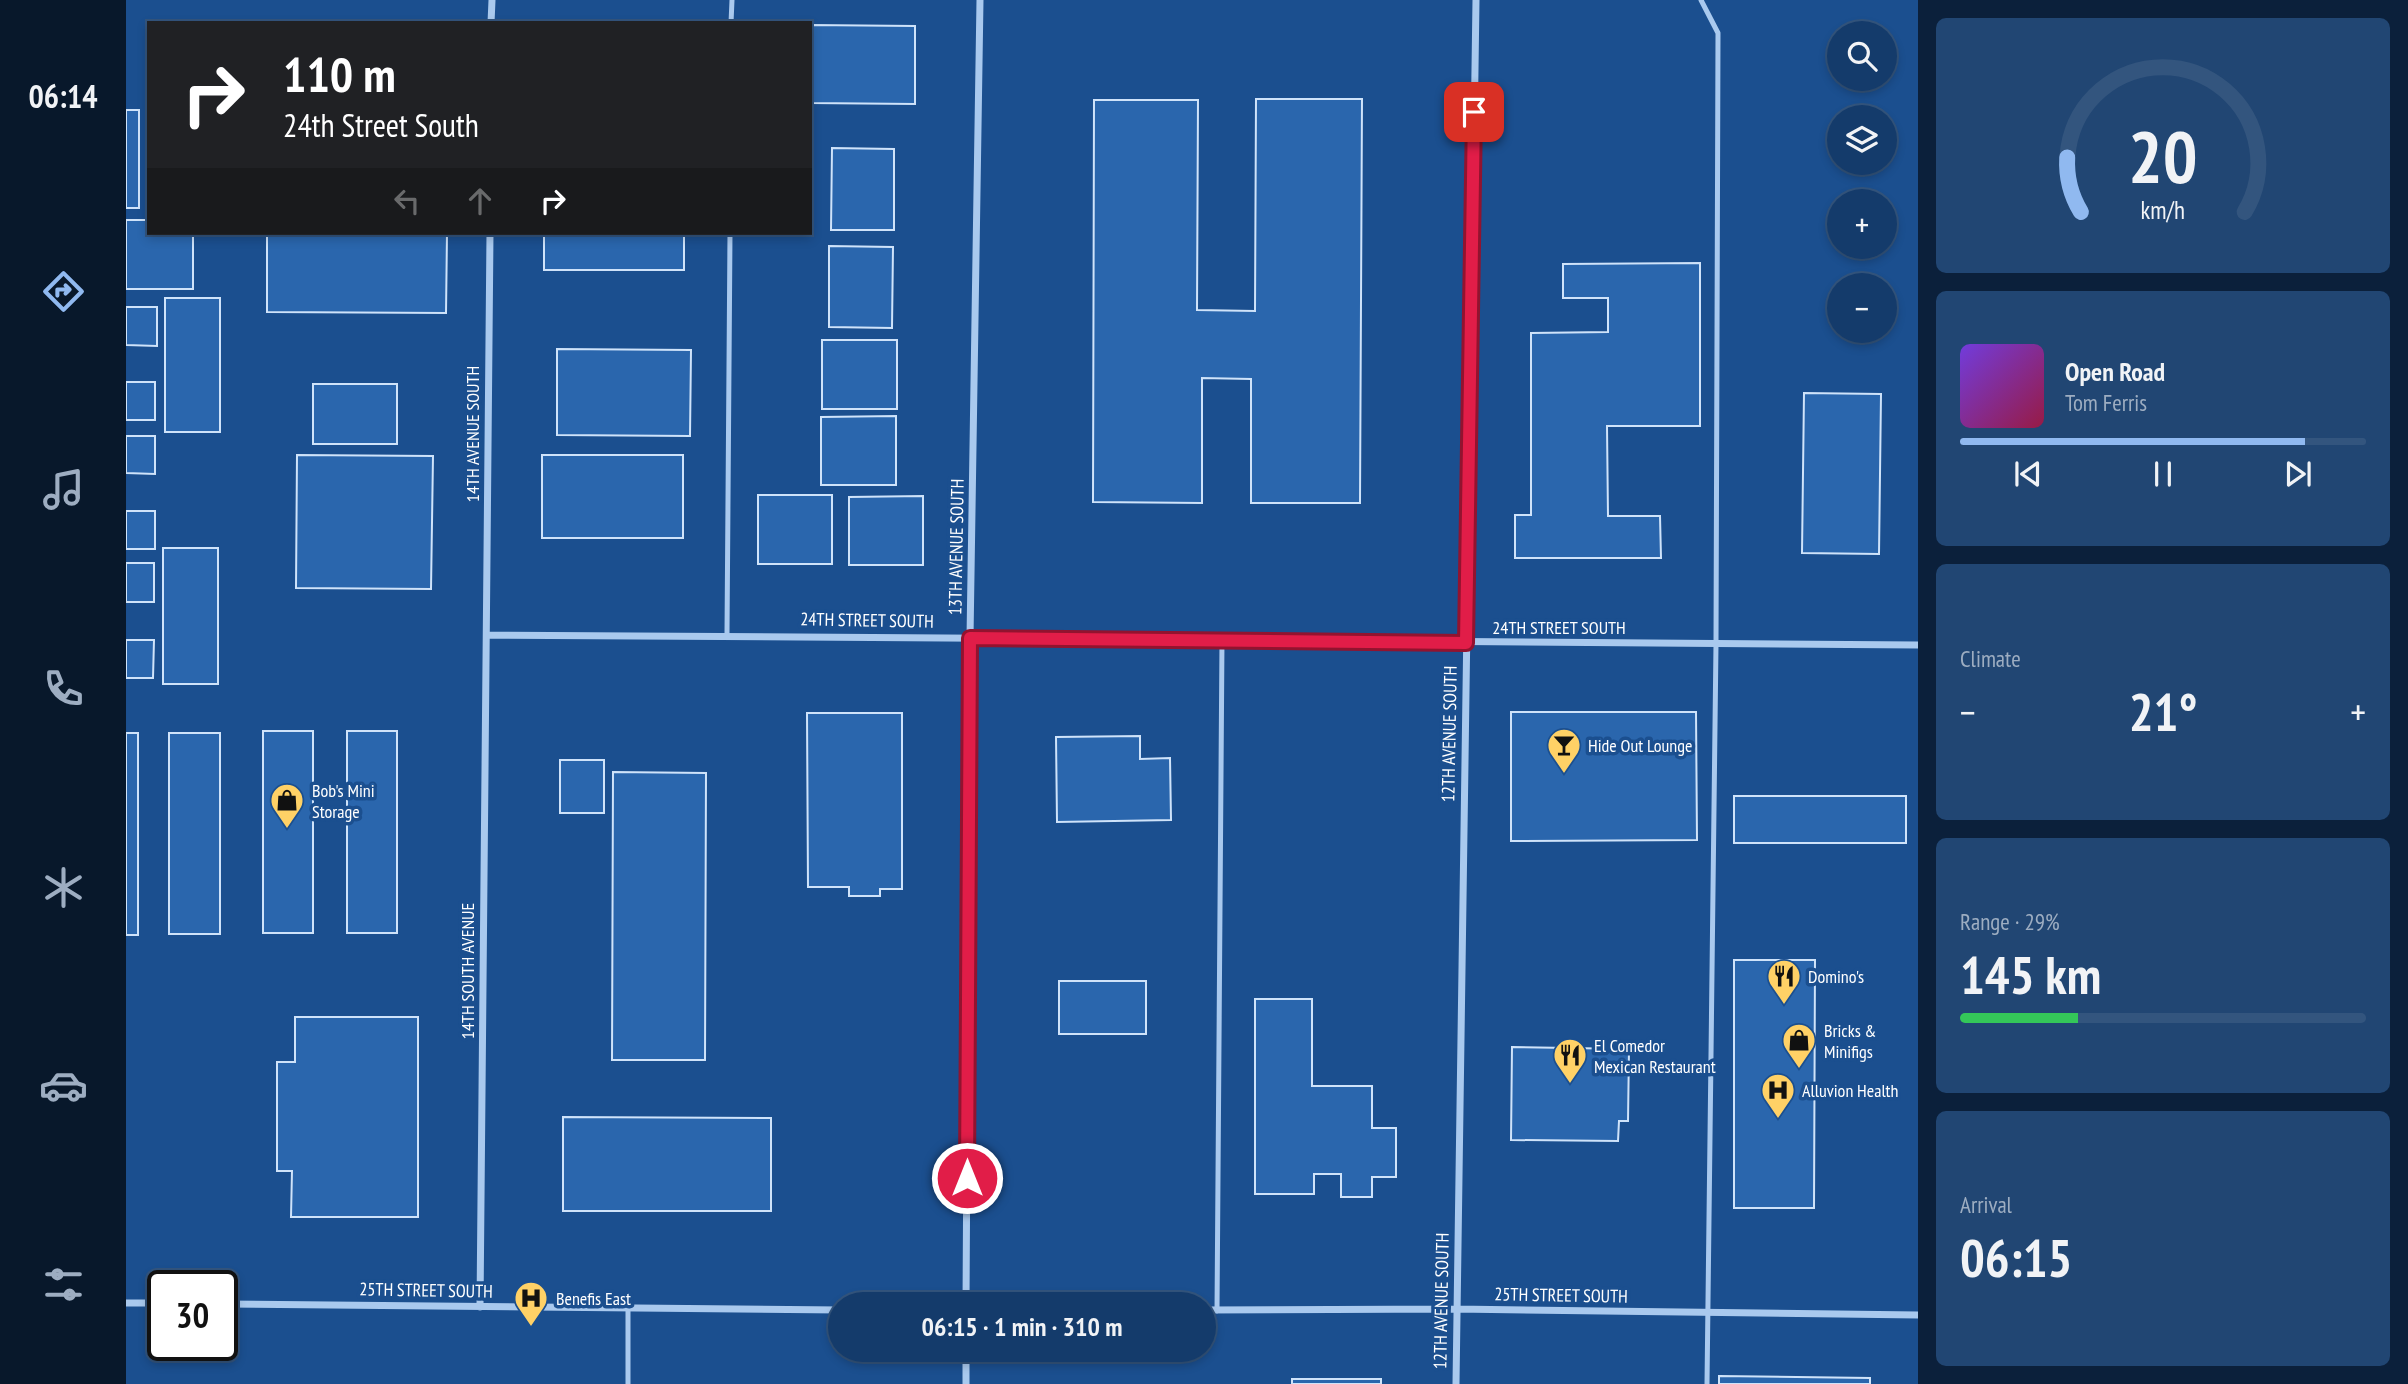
<!DOCTYPE html>
<html lang="en">
<head>
<meta charset="utf-8">
<style>
  body { margin:0; font-family:"PT Sans Narrow",sans-serif; background:#214673; color:#f1f3f6; height:100vh; display:flex; flex-direction:column; font-size:26px; white-space:nowrap }
  * { box-sizing:border-box; margin:0 }
  p { font-size:23px; color:#9dadc1 }
  .icon { flex:none; width:38px; height:38px; fill:none; stroke:currentColor; stroke-width:2; stroke-linecap:round; stroke-linejoin:round }
  .map { position:relative; flex:1; overflow:hidden }
  .sheet { display:flex; flex-direction:column; gap:18px; padding:18px; background:#0b203b; width:490px }
  .sheet>* { flex:none }
  .hud { position:absolute; left:21px; top:21px; width:665px; height:214px; border-radius:0px; box-shadow:0 4px 10px #0003,0 0 0 2px #33557e; background:#202124; color:#fff; overflow:hidden }
  .controls { position:absolute; left:1701px; top:21px; display:grid; gap:14px }
  .controls a { display:grid; place-items:center; width:70px; height:70px; border-radius:50%; background:#143b6b; box-shadow:0 4px 10px #0003,0 0 0 2px #33557e; font-size:35px }
  .speed { position:absolute; left:21px; top:1270px; display:flex; gap:14px; font-size:35px; font-weight:700; text-align:center }
  .speed>* { display:grid; place-content:center; width:91px; height:91px; border-radius:50%; background:#143b6b; box-shadow:0 4px 10px #0003,0 0 0 2px #33557e; line-height:1 }
  .speed .limit { border:4px solid #111; border-radius:10px; background:#fff; color:#111 }
  .pin { position:absolute; display:grid; place-items:center; width:60px; height:60px; color:#fff; margin:-30px; border-radius:14px; box-shadow:0 4px 10px #0006 }
  .me { position:absolute; width:77px; margin:-38px; rotate:0deg; stroke-linejoin:round; filter:drop-shadow(0 0 5px #0008) }
  .turn { display:flex; align-items:center; gap:24px; height:147px; padding:0 21px; font-size:32px }
  .turn .icon { width:91px; height:91px; stroke-width:2.5 }
  .turn b { display:block; font-size:49px; line-height:60px }
  .lanes { display:flex; align-items:center; height:66px; padding:0 21px; background:#0003; justify-content:center; gap:35px; direction:ltr }
  .lanes .off { opacity:.35 }
  .big { font-size:52px; font-weight:800; line-height:1.1 }
  .sheet .widget { flex:1; display:flex; flex-direction:column; justify-content:center; gap:10px; min-width:0; padding:0 24px; border-radius:10px; background:#214673 }
  .sheet .dial { align-items:center; gap:0 }
  .dial svg { height:182px; overflow:visible; fill:none; stroke:#33557e; stroke-width:7; stroke-linecap:round; text-anchor:middle }
  .dial text { fill:#f1f3f6; stroke:none }
  .song { display:flex; align-items:center; gap:21px }
  .cover { width:84px; height:84px; border-radius:10px; background:linear-gradient(135deg,hsl(260 70% 55%),hsl(340 70% 35%)) }
  .played { height:7px; border-radius:4px; background:linear-gradient(90deg,#90b9f0 85%,#33557e 85%) }
  .keys { display:flex; justify-content:space-around; direction:ltr }
  .heat { display:flex; justify-content:space-between; align-items:center; font-size:38px; direction:ltr }
  .charge { height:10px; border-radius:5px; background:linear-gradient(90deg,#34c759 29%,#33557e 0) }
  .trip { position:absolute; left:702px; top:1292px; width:388px; height:70px; border-radius:35px; background:#143b6b; box-shadow:0 4px 10px #0003,0 0 0 2px #33557e; font-weight:800; line-height:70px; text-align:center }
  main { display:flex; flex:1; min-height:0 }
  .tabs { display:flex; flex-direction:column; width:126px; justify-content:space-around; align-items:center; background:#08182b; color:#9dadc1 }
  .tabs .icon { width:49px; height:49px }
  .tabs .current { color:#90b9f0 }
  .tabs b { font-size:32px; color:#f1f3f6 }
  .map>svg:first-child { display:block }
  .building { fill:#2a66ad; stroke:#cfe3fa; stroke-width:2 }
  .lines { fill:none; stroke-linecap:round; stroke-linejoin:round }
  .lane { stroke:#a9c9ee; stroke-width:5 }
  .street { stroke:#a9c9ee; stroke-width:7 }
  .route-casing { stroke:#92132f; stroke-width:18 }
  .route { stroke:#e11d48; stroke-width:12 }
  .labels { text-anchor:middle; dominant-baseline:central; stroke-width:7; stroke-linejoin:round; paint-order:stroke }
  .street-label { font-size:18px; fill:#fff; stroke:#1b4f8f }
  .poi-label { font-size:18px; fill:#fff; stroke:#1b4f8f; text-anchor:start }
</style>
</head>
<body>
<main>
<nav class="tabs">
<b>06:14</b>
<svg class="icon current" aria-label="directions" viewBox="0 0 24 24"><path d="M12 3l9 9-9 9-9-9zM9 14v-3h6M13 9l2 2-2 2"/></svg>
<svg class="icon" aria-label="music" viewBox="0 0 24 24"><path d="M9 18V5l10-2v13"/><circle cx="6" cy="18" r="3"/><circle cx="16" cy="16" r="3"/></svg>
<svg class="icon" aria-label="phone" viewBox="0 0 24 24"><path d="M5 4h4l2 5-3 2q2 4 5 5l2-3 5 2v4C11 20 4 13 5 4z"/></svg>
<svg class="icon" aria-label="climate" viewBox="0 0 24 24"><path d="M12 3v18M4 7l16 10M4 17L20 7"/></svg>
<svg class="icon" aria-label="car" viewBox="0 0 24 24"><path d="M5 17H2v-5l4-1 3-4h7l3 4 3 1v5h-3M9 17h6M6 11h13"/><circle cx="7" cy="17" r="2"/><circle cx="17" cy="17" r="2"/></svg>
<svg class="icon" aria-label="filters" viewBox="0 0 24 24"><path d="M4 7h16M4 17h16"/><circle cx="9" cy="7" r="2"/><circle cx="15" cy="17" r="2"/></svg>
</nav>
<div class="map">
<svg width="1792" height="1384" viewBox="0 0 1792 1384">
  <rect width="100%" height="100%" fill="#1b4f8f"/>
  <path class="building" d="M425 22H562V23H425Z
    M684 25 789 26V104L684 103Z
    M1130 99H1236L1234 503H1125V379L1076 378V503L967 502 968 100H1072L1071 310 1129 311Z
    M0 110H13V208H0Z
    M706 148 768 149V230H705Z
    M0 220H23V233H67V289H0Z
    M141 233H321L320 313 141 312Z
    M418 233H558V270H418Z
    M703 246 767 247 766 328 703 327Z
    M1574 263V426H1481L1482 516H1534L1535 558H1389V515H1405V333L1482 332V298H1437V264Z
    M39 298H94V432H39Z
    M0 307H31V346L0 345Z
    M696 340H771V409H696Z
    M431 349 565 350 564 436 431 435Z
    M0 382H29V420H0Z
    M187 384H271V444H187Z
    M1678 393 1755 394 1753 554 1676 553Z
    M770 416V485H695V417Z
    M0 436H29V474L0 473Z
    M171 455 307 456 305 589 170 588Z
    M416 455H557V538H416Z
    M632 495H706V564H632Z
    M797 496V565H723V497Z
    M0 511H29V549H0Z
    M37 548H92V684H37Z
    M0 563H28V602H0Z
    M0 640H28L27 678H0Z
    M1385 712H1570L1571 840 1385 841Z
    M681 713H776V889H754V896H723V887H682Z
    M137 731H187V933H137Z
    M221 731H271V933H221Z
    M0 733H12V935H0Z
    M43 733H94V934H43Z
    M1014 736V759L1044 758 1045 820 931 822 930 737Z
    M434 760H478V813H434Z
    M487 772 580 773 579 1060H486Z
    M1608 796H1780V843H1608Z
    M1608 960H1689L1688 1208H1608Z
    M933 981H1020V1034H933Z
    M1129 999H1186V1086H1246V1128H1270V1177H1246V1197H1215V1174H1188V1194H1129Z
    M169 1017H292V1217H165L166 1171H151V1062H169Z
    M1386 1047 1503 1049 1502 1121H1493L1492 1141 1385 1140Z
    M437 1117 645 1118V1211H437Z
    M1593 1376 1744 1378V1384H1593Z
    M1166 1379H1255V1384H1166Z"/>
  <g class="lines">
    <path class="lane" d="M1575 0 1592 33 1590 644 1581 1384
      M605 23 606 0
      M601 634 604 233
      M1091 1311 1096 640
      M502 1384V1308"/>
    <path class="street" d="M365 23 366 0
      M361 635C838 635 1315 643 1792 645
      M0 1303H37
      M96 1304 714 1310
      M840 1304 844 638 854 0
      M354 1307 364 233
      M1078 1310 1330 1309 1792 1315
      M840 1384V1349
      M1330 1384 1350 0"/>
  </g>
  <g class="lines">
    <defs>
      <path id="route" d="M841 1178 844 638 1340 643 1348 112"/>
    </defs>
    <use href="#route" class="route-casing"/>
    <use href="#route" class="route"/>
  </g>
  <defs>
    <symbol id="bar-pin" viewBox="-11 -11 22 30"><path d="M0 17L-7.5 6A9.5 9.5 0 1 1 7.5 6Z" fill="#ffd166" stroke="#1b4f8f"/><path d="M-6-5H6L.8 .8V4.5H3.5V6h-7V4.5H-.8V.8Z" fill="#111"/></symbol>
    <symbol id="shop-pin" viewBox="-11 -11 22 30"><path d="M0 17L-7.5 6A9.5 9.5 0 1 1 7.5 6Z" fill="#ffd166" stroke="#1b4f8f"/><path d="M-5-2.5h2.3a2.7 3.5 0 0 1 5.4 0H5L5.5 6h-11ZM-1.5-2.5h3a1.5 2.3 0 0 0-3 0Z" fill="#111"/></symbol>
    <symbol id="restaurant-pin" viewBox="-11 -11 22 30"><path d="M0 17L-7.5 6A9.5 9.5 0 1 1 7.5 6Z" fill="#ffd166" stroke="#1b4f8f"/><path d="M-5-6h1v4h1v-4h1v4h1v-4h1v5L-1.5 .5V6h-2V.5L-5-1ZM5-6V6H3V1.5H1.5Q1.5-4 5-6Z" fill="#111"/></symbol>
    <symbol id="hospital-pin" viewBox="-11 -11 22 30"><path d="M0 17L-7.5 6A9.5 9.5 0 1 1 7.5 6Z" fill="#ffd166" stroke="#1b4f8f"/><path d="M-5-5h3v3.5h4V-5h3V5h-3V1.5h-4V5h-3Z" fill="#111"/></symbol>
  </defs>
  <g fill-rule="evenodd">
    <use href="#bar-pin" x="1419" y="726" width="38" height="52"/>
    <use href="#shop-pin" x="142" y="781" width="38" height="52"/>
    <use href="#restaurant-pin" x="1639" y="957" width="38" height="52"/>
    <use href="#shop-pin" x="1654" y="1021" width="38" height="52"/>
    <use href="#restaurant-pin" x="1425" y="1036" width="38" height="52"/>
    <use href="#hospital-pin" x="1633" y="1071" width="38" height="52"/>
    <use href="#hospital-pin" x="386" y="1279" width="38" height="52"/>
  </g>
  <g class="labels">
    <g class="street-label">
      <text transform="translate(346 434) rotate(-90)">14TH AVENUE SOUTH</text>
      <text transform="translate(830 547) rotate(-89)">13TH AVENUE SOUTH</text>
      <text transform="translate(741 620) rotate(1)">24TH STREET SOUTH</text>
      <text x="1433" y="627">24TH STREET SOUTH</text>
      <text transform="translate(1323 734) rotate(-89)">12TH AVENUE SOUTH</text>
      <text transform="translate(341 971) rotate(-90)">14TH SOUTH AVENUE</text>
      <text transform="translate(300 1290) rotate(1)">25TH STREET SOUTH</text>
      <text transform="translate(1435 1295) rotate(1)">25TH STREET SOUTH</text>
      <text transform="translate(1315 1301) rotate(-89)">12TH AVENUE SOUTH</text>
    </g>
    <g class="poi-label">
      <text x="1462" y="745">Hide Out Lounge</text>
      <text x="186" y="790">Bob's Mini<tspan x="186" dy="21">Storage</tspan></text>
      <text x="1682" y="976">Domino's</text>
      <text x="1698" y="1030">Bricks &amp;<tspan x="1698" dy="21">Minifigs</tspan></text>
      <text x="1468" y="1045">El Comedor<tspan x="1468" dy="21">Mexican Restaurant</tspan></text>
      <text x="1676" y="1090">Alluvion Health</text>
      <text x="430" y="1298">Benefis East</text>
    </g>
  </g>
</svg>
<div class="controls">
<a><svg class="icon" aria-label="search" viewBox="0 0 24 24"><circle cx="10" cy="10" r="6"/><path d="M15 15l6 6"/></svg></a>
<a><svg class="icon" aria-label="layers" viewBox="0 0 24 24"><path d="M12 4l9 5-9 5-9-5zM3 14l9 5 9-5"/></svg></a>
<a>+</a>
<a>−</a>
</div>
<div class="speed"><div class="limit">30</div></div>
<div class="pin" style="left:1348px;top:112px;background:#d93025"><svg class="icon" aria-label="arrive" viewBox="0 0 24 24"><path d="M6 21V4h12l-3 4 3 4H6"/></svg></div>
<svg class="me" style="left:841px;top:1178px" viewBox="-20 -20 40 40"><circle r="17" fill="#e11d48" stroke="#fff" stroke-width="3"/><path d="M0-11L8 9 0 5-8 9z" fill="#fff"/></svg>
<div class="trip">06:15 · 1 min · 310 m</div>
<div class="hud">
<div class="turn"><svg class="icon" aria-label="right" viewBox="0 0 24 24"><path d="M7 20v-9h11M14 6l5 5-5 5"/></svg><div><b>110 m</b>24th Street South</div></div>
<div class="lanes"><svg class="icon off" aria-label="left" viewBox="0 0 24 24"><path d="M17 20v-9H6M10 6l-5 5 5 5"/></svg><svg class="icon off" aria-label="ahead" viewBox="0 0 24 24"><path d="M12 20V5M6 11l6-6 6 6"/></svg><svg class="icon" aria-label="right" viewBox="0 0 24 24"><path d="M7 20v-9h11M14 6l5 5-5 5"/></svg></div>
</div>
</div>
<section class="sheet">
<div class="widget dial"><svg viewBox="0 0 100 80">
<path d="M14 69A42 42 0 1 1 86 69"/>
<path d="M14 69A42 42 0 0 1 8 45" stroke="#90b9f0"/>
<text x="50" y="56" font-size="32" font-weight="700">20</text>
<text x="50" y="72" font-size="11">km/h</text>
</svg></div>
<div class="widget">
<div class="song"><i class="cover"></i><div><b>Open Road</b><p>Tom Ferris</p></div></div>
<div class="played"></div>
<div class="keys"><svg class="icon" aria-label="previous" viewBox="0 0 24 24"><path d="M18 5L8 12l10 7zM5 5v14"/></svg><svg class="icon" aria-label="pause" viewBox="0 0 24 24"><path d="M8 5v14M16 5v14"/></svg><svg class="icon" aria-label="next" viewBox="0 0 24 24"><path d="M6 5l10 7-10 7zM19 5v14"/></svg></div>
</div>
<div class="widget"><p>Climate</p>
<div class="heat"><a>−</a><b class="big">21°</b><a>+</a></div>
</div>
<div class="widget"><p>Range · 29%</p><b class="big">145 km</b><div class="charge"></div></div>
<div class="widget"><p>Arrival</p><b class="big">06:15</b></div>
</section>
</main>
</body>
</html>
